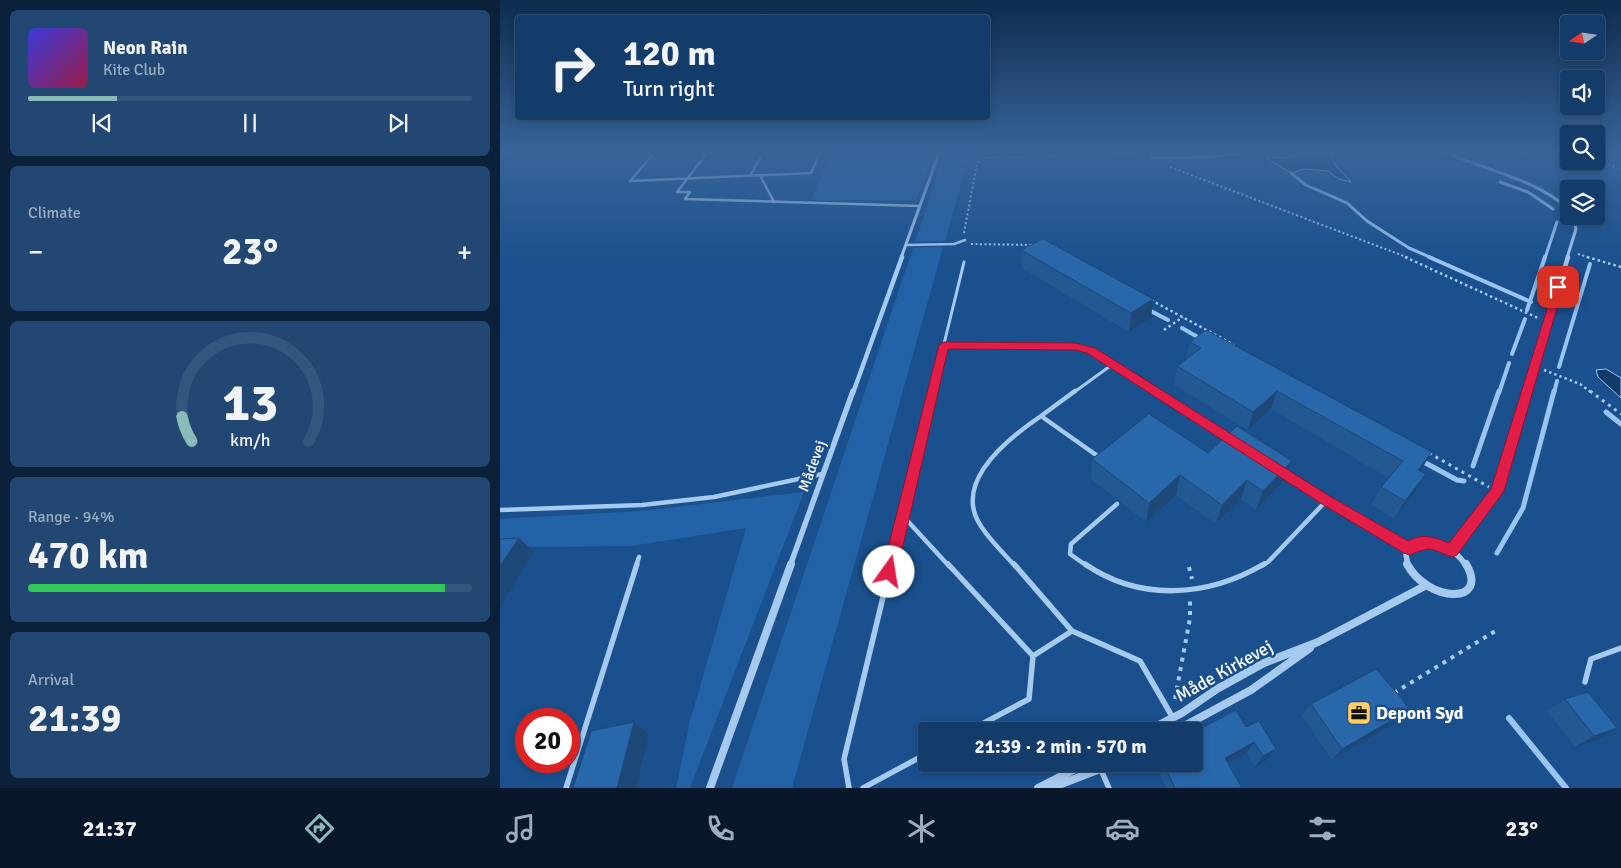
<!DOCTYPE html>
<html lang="en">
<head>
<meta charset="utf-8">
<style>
  body { margin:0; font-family:Signika,sans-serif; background:#214772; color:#f1f3f6; height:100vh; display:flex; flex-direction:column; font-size:19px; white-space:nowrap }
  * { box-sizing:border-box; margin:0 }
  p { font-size:16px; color:#9dadc1 }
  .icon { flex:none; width:28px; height:28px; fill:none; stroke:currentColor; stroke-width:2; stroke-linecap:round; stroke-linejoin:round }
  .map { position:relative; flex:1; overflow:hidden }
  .sheet { display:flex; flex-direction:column; gap:10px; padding:10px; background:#0b213a; width:500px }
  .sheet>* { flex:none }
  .guide { position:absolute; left:15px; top:15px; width:475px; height:105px; border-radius:5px; box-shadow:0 2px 8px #0003,0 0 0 1px #33567e; background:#143c6a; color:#f1f3f6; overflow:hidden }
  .needle { width:32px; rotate:257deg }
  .buttons { position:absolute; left:1060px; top:15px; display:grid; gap:10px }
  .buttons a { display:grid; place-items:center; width:45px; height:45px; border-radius:5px; background:#143c6a; box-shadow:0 2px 8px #0003,0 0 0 1px #33567e; font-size:25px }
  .speed { position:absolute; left:15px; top:708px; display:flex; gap:10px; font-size:25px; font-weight:700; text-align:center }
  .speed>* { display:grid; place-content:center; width:65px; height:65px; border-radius:50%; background:#143c6a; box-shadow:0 2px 8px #0003,0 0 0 1px #33567e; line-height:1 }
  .speed .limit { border:8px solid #d22; background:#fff; color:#111 }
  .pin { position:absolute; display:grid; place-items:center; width:42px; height:42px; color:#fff; margin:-21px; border-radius:10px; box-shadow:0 2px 8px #0006 }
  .me { position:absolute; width:55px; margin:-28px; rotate:13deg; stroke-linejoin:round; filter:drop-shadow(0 0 4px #0008) }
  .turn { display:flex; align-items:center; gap:18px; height:105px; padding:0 25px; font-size:22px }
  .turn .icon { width:65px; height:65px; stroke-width:2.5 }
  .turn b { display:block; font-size:35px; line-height:42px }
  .big { font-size:38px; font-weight:700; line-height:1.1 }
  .sheet .widget { flex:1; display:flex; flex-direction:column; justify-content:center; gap:8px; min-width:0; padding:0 18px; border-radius:8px; background:#214772 }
  .sheet .dial { align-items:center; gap:0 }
  .dial svg { height:130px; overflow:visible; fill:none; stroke:#33567e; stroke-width:7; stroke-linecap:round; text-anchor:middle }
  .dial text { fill:#f1f3f6; stroke:none }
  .song { display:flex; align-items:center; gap:15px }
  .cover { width:60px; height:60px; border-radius:8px; background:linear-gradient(135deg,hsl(240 70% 55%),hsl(340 70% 35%)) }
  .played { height:5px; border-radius:2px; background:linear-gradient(90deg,#8bbbb9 20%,#33567e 20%) }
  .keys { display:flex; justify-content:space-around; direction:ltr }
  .heat { display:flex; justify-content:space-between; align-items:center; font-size:28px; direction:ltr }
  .charge { height:8px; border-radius:4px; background:linear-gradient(90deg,#34c759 94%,#33567e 0) }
  .trip { position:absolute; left:418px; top:722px; width:285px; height:50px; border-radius:5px; background:#143c6a; box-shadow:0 2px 8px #0003,0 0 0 1px #33567e; font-weight:700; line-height:50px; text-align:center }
  .menu { display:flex; height:80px; justify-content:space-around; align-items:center; background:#08182a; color:#9dadc1 }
  .menu .icon { width:35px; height:35px }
  .menu .active { color:#8bbbb9 }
  .menu b { font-size:22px; color:#f1f3f6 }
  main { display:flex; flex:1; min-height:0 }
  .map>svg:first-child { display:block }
  .green { fill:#2362a6 }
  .water { fill:#113a6b; stroke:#99c4f0 }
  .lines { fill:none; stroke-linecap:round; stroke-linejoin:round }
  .stream-far3 { stroke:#99c4f0; stroke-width:3 }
  .stream-far2 { stroke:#99c4f0; stroke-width:4 }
  .stream-far1 { stroke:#99c4f0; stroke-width:5 }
  .stream { stroke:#99c4f0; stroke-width:6 }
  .path-far3 { stroke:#a6c9ee; stroke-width:2; stroke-dasharray:2 2.5; stroke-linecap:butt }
  .path-far2 { stroke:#a6c9ee; stroke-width:2.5; stroke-dasharray:2.5 3; stroke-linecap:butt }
  .path-far1 { stroke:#a6c9ee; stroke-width:3; stroke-dasharray:3 4.5; stroke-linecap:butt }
  .path { stroke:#a6c9ee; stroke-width:4; stroke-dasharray:4 5.5; stroke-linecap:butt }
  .lane-far3 { stroke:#a6c9ee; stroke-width:2.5 }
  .lane-far2 { stroke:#a6c9ee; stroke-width:3 }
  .lane-far1 { stroke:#a6c9ee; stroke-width:4.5 }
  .lane { stroke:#a6c9ee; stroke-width:5.5 }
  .street-far3 { stroke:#a6c9ee; stroke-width:3 }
  .street-far2 { stroke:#a6c9ee; stroke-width:4.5 }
  .street-far1 { stroke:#a6c9ee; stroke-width:5.5 }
  .street { stroke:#a6c9ee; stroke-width:8 }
  .wall { fill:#235993 }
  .shaded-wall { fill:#1d4878 }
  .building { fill:#2967ab; stroke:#1d4878 }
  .route { fill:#e11d48; stroke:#92132f }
  .labels { text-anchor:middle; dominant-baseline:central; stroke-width:5; stroke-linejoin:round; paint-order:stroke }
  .street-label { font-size:15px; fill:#fff; stroke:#1a508d }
  .near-street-label { font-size:18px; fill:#fff; stroke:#1a508d }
  .near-poi-label { font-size:18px; font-weight:bold; fill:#fff; stroke:#1a508d; text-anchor:start }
</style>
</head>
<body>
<main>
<section class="sheet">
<div class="widget">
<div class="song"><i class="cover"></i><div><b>Neon Rain</b><p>Kite Club</p></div></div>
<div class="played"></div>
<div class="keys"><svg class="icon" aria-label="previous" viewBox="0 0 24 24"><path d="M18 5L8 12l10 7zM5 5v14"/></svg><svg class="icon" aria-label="pause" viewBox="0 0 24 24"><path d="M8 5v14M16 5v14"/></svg><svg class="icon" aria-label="next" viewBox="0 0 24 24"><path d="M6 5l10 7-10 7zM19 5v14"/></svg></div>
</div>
<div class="widget"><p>Climate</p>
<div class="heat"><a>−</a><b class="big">23°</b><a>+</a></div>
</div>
<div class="widget dial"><svg viewBox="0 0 100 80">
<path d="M14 69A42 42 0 1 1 86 69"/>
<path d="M14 69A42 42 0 0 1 8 54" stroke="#8bbbb9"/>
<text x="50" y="56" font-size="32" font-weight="700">13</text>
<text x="50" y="72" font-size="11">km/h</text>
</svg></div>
<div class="widget"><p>Range · 94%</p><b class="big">470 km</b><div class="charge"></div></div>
<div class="widget"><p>Arrival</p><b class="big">21:39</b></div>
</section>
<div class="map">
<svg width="1121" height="788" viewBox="0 0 1121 788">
  <rect width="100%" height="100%" fill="#1a508d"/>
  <path class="green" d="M331 153H434L416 200H311Z
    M445 153H470L445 241 415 242Z
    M1096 153H1121V181L1099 170 1073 161H1096Z
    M443 247 292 788H232L413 248Z
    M304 492 190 788H176L190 721 246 528 131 546 0 547V519L140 511Z"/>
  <path class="water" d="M808 153 830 154 836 166 851 182 839 179 828 171 804 169 791 173 765 157 786 158Z
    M1106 369 1121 378V398L1098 377 1096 370Z"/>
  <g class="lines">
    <path class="stream-far3" d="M791 173 806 185 847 203 867 221 909 248 932 258
      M1000 182 1028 192 1053 209
      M1045 258 1057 222"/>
    <path class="stream-far2" d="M929 257 1031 302
      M647 309 668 320
      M1027 310 1045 257
      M682 328 701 339
      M1012 354 1025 319
      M1059 367 1090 264
      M999 393 1009 363
      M1054 393 1057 381"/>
    <path class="stream-far1" d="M1106 412 1121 424
      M920 460 957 480 964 481
      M973 466 999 391
      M997 553 1023 508 1054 391"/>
    <path class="stream" d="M1009 718 1066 788"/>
    <path class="path-far3" d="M1096 159 1121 170
      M670 167 909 258
      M464 233 477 163 484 158 637 153
      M471 244 533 245
      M1078 254 1091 258"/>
    <path class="path-far2" d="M905 257 1040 319
      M1087 257 1121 267
      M651 300 734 345
      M664 330 683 317
      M1044 370 1080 384 1092 393"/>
    <path class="path-far1" d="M1090 391 1121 414
      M929 453 989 487"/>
    <path class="path" d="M689 567 692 579
      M894 693 997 630
      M675 699 690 618V599"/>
    <path class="lane-far3" d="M154 153 130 181 311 173 320 153
      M207 153 177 192H190L185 199 420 206
      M651 158 709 157 752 153
      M260 175 274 202
      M250 176 263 153
      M406 245 454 244 465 240"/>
    <path class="lane-far2" d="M444 345 575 346 591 351 613 364
      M432 393 464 262
      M573 393 613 364 658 393"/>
    <path class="lane-far1" d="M575 391 541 416 599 457
      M656 391 730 439
      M783 472 909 549
      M0 510 142 505 214 497 322 474
      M403 516 449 566
      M136 566 139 557
      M391 566 433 391
      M515 566C502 551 478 529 474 511 464 472 513 435 541 416
      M587 566 570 554 571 544 617 504
      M762 566 768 562 827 500"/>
    <path class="lane" d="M448 564 533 656
      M514 564 572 631 640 661 673 718
      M585 564C640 602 708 597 764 564
      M1085 682 1091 659 1121 648
      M469 731 529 699 533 656 572 631
      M601 770 609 788
      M66 788 137 564
      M349 788 344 759 391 564
      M363 788 426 754"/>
    <path class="street-far3" d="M947 153C988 171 1035 179 1069 209
      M401 258 439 153
      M1067 258 1076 229 1073 216"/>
    <path class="street-far2" d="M353 393 402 257
      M1027 393 1068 257"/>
    <path class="street-far1" d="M952 551 997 491 1027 391
      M290 566 353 391
      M908 566 906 555C921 531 954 545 966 566"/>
    <path class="street" d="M907 564C928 603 990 605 966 564
      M647 731 682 713 717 689 764 663 818 642 925 586
      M675 731 751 690 810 648
      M210 788 291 564
      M538 788 585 764
      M551 788 613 764"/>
  </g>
  <path class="wall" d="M521 250 653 299 651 318 629 332 522 268Z
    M690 342 920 471 926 474 915 492 894 519 871 505 881 487 889 478 771 409 748 430 674 385 677 366 686 359Z
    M708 453 784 480 756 510 741 499 716 524 676 495 646 522 591 479 592 459Z
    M1065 699 1098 740 1075 747 1047 711Z
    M811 704 897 722 832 760 802 716Z
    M746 727 768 759 755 767 747 753 728 763 742 788H666L660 775 664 765Z"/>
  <path class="shaded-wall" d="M653 299 651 318 629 332 631 313Z
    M777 391 771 409 748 430 753 412Z
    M932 452 921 470 907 488 918 470Z
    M792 461 784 480 756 510 763 491Z
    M926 474 915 492 894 519 905 501Z
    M680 475 676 495 646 522 649 503Z
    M747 480 741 499 716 524 722 505Z
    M19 538 34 552 0 607V566Z
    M909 710 897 722 832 760 842 749Z
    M134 722 149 734 136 788H117Z
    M1117 728 1098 740 1075 747 1094 736Z
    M754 742 747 753 719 768 725 758Z
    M776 749 768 759 755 767 763 756Z"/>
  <path class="building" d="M543 239 653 299 631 313 521 250Z
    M706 330 932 452 918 470 926 474 905 501 881 487 903 461 777 391 753 412 677 366 701 348 690 342Z
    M649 414 708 453 737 426 792 461 763 491 747 480 722 505 680 475 649 503 592 459Z
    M19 538 0 566V539Z
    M876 669 902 699 909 710 842 749 811 704Z
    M1088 692 1117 728 1094 736 1065 699Z
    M736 710 746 727 759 721 776 749 763 756 754 742 725 758 742 788H675L664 765 667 764H694V732Z
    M134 722 117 788H73L91 731Z"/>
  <linearGradient id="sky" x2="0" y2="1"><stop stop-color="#0e2c4e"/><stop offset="0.58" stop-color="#38649a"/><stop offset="1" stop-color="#38649a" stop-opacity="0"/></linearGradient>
  <rect width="1121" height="263" fill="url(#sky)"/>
  <path class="route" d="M1058 284 1063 287 1004 491 957 555 952 557C928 548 933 546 909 555L904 553 822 504 587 353 575 350 448 349 397 572 394 577 389 579 384 577 382 572 439 345 444 342 575 343 595 348 831 497 908 541C922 533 935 537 949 543L991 489 1054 287Z"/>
  <defs>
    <symbol id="office-square" viewBox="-11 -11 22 22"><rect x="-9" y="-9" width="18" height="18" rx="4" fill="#ffcd63" stroke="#1a508d"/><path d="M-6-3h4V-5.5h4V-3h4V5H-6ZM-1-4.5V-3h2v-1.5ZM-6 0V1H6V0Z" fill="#111"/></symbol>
  </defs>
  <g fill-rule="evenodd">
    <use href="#office-square" x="845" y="699" width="28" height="28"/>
  </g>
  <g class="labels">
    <g class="street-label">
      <text transform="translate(312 466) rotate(-70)">Mådevej</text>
    </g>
    <g class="near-street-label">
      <text transform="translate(724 671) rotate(-29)">Måde Kirkevej</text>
    </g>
    <g class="near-poi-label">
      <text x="876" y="713">Deponi Syd</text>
    </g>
  </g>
</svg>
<div class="buttons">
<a><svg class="needle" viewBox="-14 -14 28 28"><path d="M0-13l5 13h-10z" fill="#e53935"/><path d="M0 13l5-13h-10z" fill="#9dadc1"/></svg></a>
<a><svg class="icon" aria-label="sound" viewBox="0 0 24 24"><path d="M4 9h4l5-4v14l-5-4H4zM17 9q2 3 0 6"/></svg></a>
<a><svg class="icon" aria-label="search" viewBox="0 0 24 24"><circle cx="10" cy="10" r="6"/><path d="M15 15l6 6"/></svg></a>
<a><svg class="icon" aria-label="layers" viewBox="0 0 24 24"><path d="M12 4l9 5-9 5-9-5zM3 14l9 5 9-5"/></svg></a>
</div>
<div class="speed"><div class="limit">20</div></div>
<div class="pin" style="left:1058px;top:287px;background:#d93025"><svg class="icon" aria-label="arrive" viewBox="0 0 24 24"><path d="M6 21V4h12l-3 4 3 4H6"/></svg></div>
<svg class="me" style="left:389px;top:572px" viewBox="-20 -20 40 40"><circle r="19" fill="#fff"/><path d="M0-13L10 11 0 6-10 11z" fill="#e11d48"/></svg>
<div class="trip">21:39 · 2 min · 570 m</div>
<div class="guide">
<div class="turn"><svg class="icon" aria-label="right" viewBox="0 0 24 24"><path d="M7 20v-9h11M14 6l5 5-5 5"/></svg><div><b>120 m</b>Turn right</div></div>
</div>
</div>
</main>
<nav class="menu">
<b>21:37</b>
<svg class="icon active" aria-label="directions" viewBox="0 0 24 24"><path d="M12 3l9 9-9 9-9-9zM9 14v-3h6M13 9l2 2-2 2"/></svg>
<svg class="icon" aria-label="music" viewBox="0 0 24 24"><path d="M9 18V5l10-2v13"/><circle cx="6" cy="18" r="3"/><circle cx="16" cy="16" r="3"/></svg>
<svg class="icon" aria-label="phone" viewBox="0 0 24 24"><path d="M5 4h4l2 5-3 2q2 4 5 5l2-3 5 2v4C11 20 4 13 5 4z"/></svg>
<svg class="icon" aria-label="climate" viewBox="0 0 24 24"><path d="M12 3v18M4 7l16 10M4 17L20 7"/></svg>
<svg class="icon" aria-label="car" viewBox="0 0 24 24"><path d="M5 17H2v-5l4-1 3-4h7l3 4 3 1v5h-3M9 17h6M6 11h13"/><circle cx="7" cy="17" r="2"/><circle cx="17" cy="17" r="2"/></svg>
<svg class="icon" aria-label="filters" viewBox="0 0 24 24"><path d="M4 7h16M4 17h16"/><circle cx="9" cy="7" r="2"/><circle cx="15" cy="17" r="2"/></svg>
<b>23°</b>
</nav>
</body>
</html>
